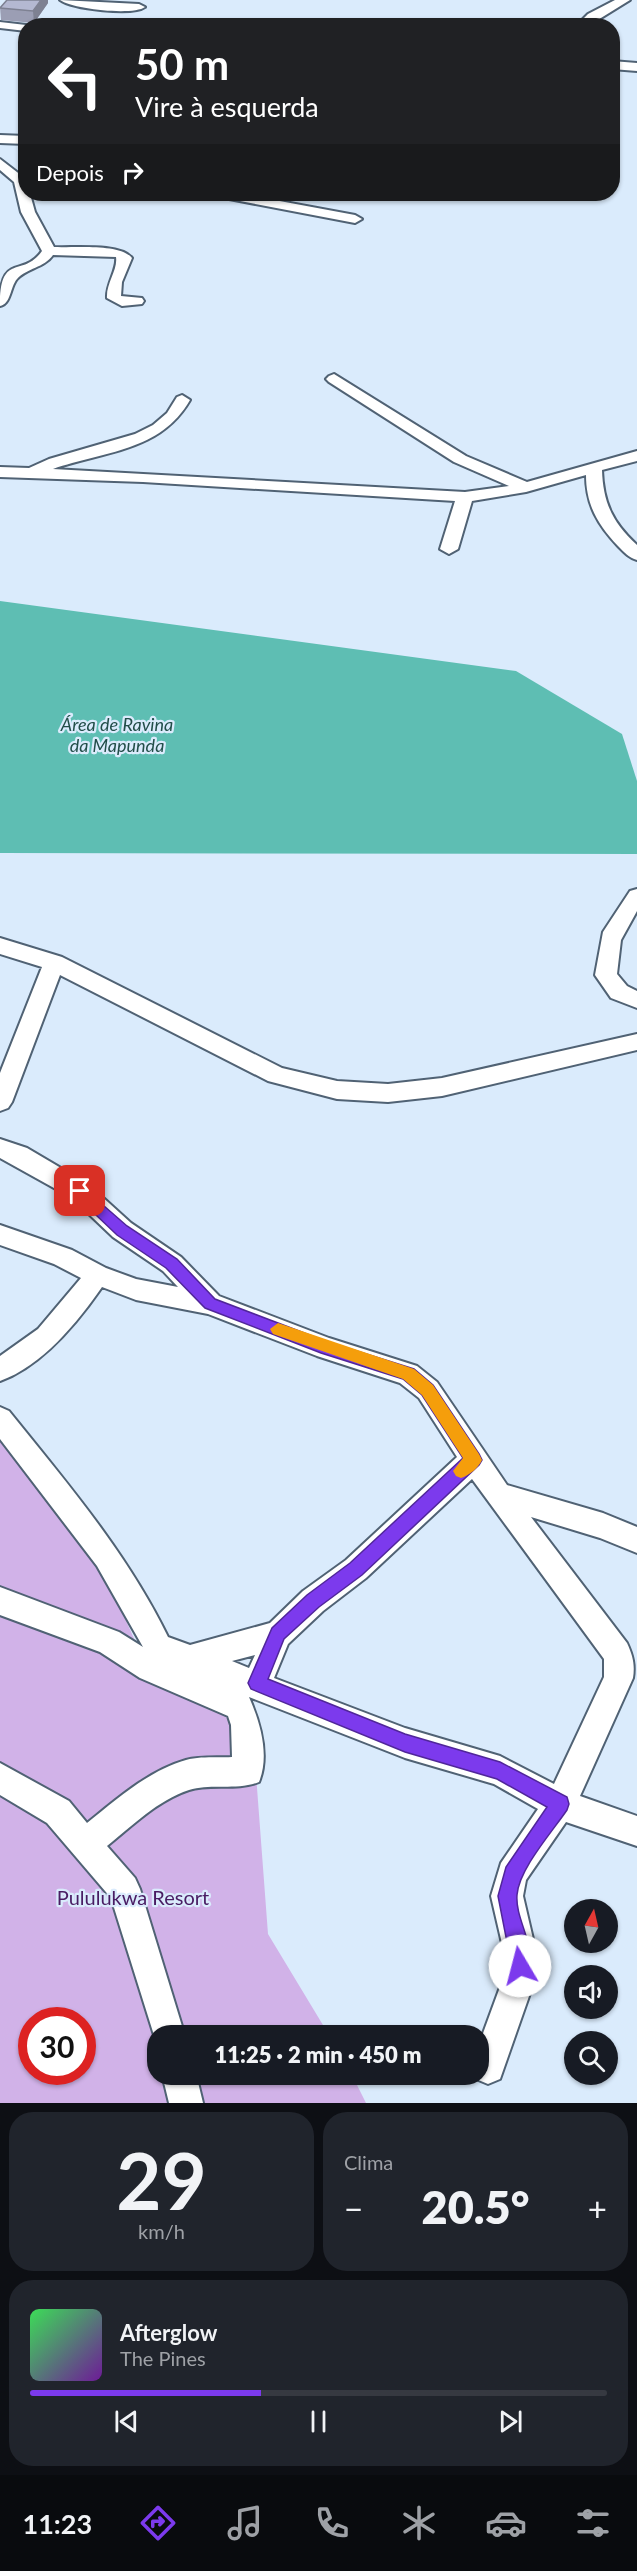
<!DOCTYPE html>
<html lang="pt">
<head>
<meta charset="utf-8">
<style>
  body { margin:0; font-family:Lato,sans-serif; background:#20242c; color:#f1f3f6; height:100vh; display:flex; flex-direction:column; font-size:22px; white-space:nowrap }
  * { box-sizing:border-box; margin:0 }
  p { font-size:20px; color:#9ea1a6 }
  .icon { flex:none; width:33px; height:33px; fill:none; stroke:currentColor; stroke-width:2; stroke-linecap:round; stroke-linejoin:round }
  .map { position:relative; height:2103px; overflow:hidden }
  .side { display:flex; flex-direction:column; gap:9px; padding:9px; background:#0d0f14; flex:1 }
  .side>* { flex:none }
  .top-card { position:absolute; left:18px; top:18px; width:602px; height:183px; border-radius:24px; box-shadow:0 2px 4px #0004; background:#202124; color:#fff; overflow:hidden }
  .needle { width:39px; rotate:8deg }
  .tools { position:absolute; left:564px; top:1899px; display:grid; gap:12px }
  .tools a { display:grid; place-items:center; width:54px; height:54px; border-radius:50%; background:#171b24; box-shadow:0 2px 4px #0004; font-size:30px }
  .speed { position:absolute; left:18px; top:2007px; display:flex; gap:12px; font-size:30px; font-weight:700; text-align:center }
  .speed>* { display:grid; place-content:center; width:78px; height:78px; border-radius:50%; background:#171b24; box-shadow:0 2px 4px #0004; line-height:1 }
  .speed .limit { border:9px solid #d22; background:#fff; color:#111 }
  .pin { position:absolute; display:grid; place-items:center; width:51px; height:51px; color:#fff; margin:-26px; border-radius:12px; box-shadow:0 3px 9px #0006 }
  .me { position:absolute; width:66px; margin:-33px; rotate:352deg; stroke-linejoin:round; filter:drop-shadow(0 0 4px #0008) }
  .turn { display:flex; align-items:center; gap:21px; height:126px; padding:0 18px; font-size:27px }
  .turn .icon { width:78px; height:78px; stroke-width:2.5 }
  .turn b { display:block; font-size:42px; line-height:51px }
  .then { display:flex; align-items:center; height:57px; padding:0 18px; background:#0003; gap:12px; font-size:22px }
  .big { font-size:45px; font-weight:800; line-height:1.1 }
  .side .tile { flex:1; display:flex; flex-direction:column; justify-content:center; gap:9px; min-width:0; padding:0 21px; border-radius:24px; background:#20242c }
  .side .dial { align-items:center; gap:0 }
  .dial b { font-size:78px; line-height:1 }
  .song { display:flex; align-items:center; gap:18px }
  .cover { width:72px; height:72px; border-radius:9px; background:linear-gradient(135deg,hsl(130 70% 55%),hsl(280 70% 35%)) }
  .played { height:6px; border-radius:3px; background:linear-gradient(90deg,#7c3aed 40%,#363941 40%) }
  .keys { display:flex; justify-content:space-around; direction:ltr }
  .heat { display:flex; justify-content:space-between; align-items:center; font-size:33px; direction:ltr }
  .side .tiles { flex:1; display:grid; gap:9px; grid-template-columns:1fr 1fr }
  .tile:last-child { grid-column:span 2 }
  .trip { position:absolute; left:147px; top:2025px; width:342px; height:60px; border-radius:24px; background:#171b24; box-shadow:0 2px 4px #0004; font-weight:800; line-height:60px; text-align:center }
  .tab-bar { display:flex; height:96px; justify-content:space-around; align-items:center; background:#090b0e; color:#9ea1a6 }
  .tab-bar .icon { width:42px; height:42px }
  .tab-bar .on { color:#7c3aed }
  .tab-bar b { font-size:27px; color:#f1f3f6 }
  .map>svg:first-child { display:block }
  .green { fill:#d1b2e8; fill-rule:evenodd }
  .water { fill:#5ebeb3 }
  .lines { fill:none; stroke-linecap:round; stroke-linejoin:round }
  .minor-casing { stroke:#506274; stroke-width:4 }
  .minor { fill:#fff; fill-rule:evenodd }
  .wall { fill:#9b9eb4 }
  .shaded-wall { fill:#7e8192 }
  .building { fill:#b4b8d1; stroke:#7e8192; stroke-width:1.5 }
  .route { fill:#7c3aed; stroke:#51269a; stroke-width:1.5 }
  .slow { fill:#f59e0b }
  .labels { text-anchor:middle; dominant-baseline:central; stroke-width:4.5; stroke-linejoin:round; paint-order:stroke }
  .water-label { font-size:18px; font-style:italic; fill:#224e49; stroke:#daebfc }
  .near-park-label { font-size:20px; fill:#491c63; stroke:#daebfc }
</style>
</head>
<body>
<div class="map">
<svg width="637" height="2103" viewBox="0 0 637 2103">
  <rect width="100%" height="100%" fill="#daebfc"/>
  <path class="green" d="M0 1434 109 1582 143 1659 251 1708 268 1934 329 2035 158 2036V2074L352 2075 366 2103H0ZM32 2020H82V2072H32Z"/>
  <path class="water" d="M0 601 516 671 622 734 637 781V854L0 853Z"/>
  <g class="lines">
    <defs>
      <path id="minor" d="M60 0 139 4 145 7C133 16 72 9 60 0Z
        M615 0H630L588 26H576L588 14Z
        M0 22 26 25 30 26H26V31L0 28Z
        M612 61 637 63V71L612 69Z
        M0 135 26 136V144L0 143Z
        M0 159 26 179V194H30L35 212 54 247C74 248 120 243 132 258L122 282 121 296 142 298 144 301 142 304 122 306 107 298C106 283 118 270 116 257L53 255C44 268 27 268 17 279 10 287 11 304 0 306 0 251 22 279 42 251L21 212 14 182 0 170Z
        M217 194H242L355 215 362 219 355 223 224 198Z
        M334 374 466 456 527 482 637 451V461L602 470C603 503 613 523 637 545V560C629 558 624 552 618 546 598 525 586 505 586 475L526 492 472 501 458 549 449 554 440 549 455 501 143 482 0 477V467L29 468 49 459 135 434 153 425 167 413 177 397 182 395 190 400C160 452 104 451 53 469L465 492 509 486 454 462 329 382 326 379 329 376Z
        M637 889V911L621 940 617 974 627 986 637 991V1008L611 998 595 975 603 932 630 891Z
        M0 938 62 957 282 1068 337 1081 388 1084 442 1078 637 1034V1050L442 1096 388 1102 337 1099 268 1081 60 975 12 1102 8 1108 0 1111V1073L42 967 0 954Z
        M0 1139 27 1148 88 1184 131 1223 181 1257 219 1296 329 1338 417 1366 437 1382 507 1485 603 1513 637 1527V1553L600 1538 531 1517 627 1643C633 1656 635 1665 633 1678L580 1796 637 1816V1846L566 1822 526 1880 523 1896 536 1952 535 1979 500 2079 488 2084 476 2079 474 2074H478V2047L503 1979 504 1952 491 1896 501 1863 538 1809 494 1784 405 1758 249 1697C260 1722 270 1755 259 1782 236 1791 211 1783 189 1790 158 1800 132 1826 107 1846L135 1878 140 1889 185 2036H158V2048L111 1898 47 1823 0 1795V1763L69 1801 87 1823C117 1799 148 1771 186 1760 200 1756 218 1758 232 1757L231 1725 228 1716 140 1678 100 1652 0 1615V1587L119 1632 143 1647 97 1566 0 1439V1407L9 1411C67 1483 127 1553 168 1637L190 1645 270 1623 303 1591 346 1560 457 1457 419 1398 400 1383 317 1356 208 1314 136 1300 102 1287C77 1323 42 1366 0 1381V1356L38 1329 81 1278 54 1264 0 1245V1225L72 1250 106 1268 136 1279 178 1287 163 1271 113 1237 72 1198 0 1158ZM472 1479 604 1659V1677L554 1784 500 1756 405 1728 274 1678 288 1644 323 1611 366 1578ZM255 1655 249 1668 232 1661Z
        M162 2074H196L203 2103H169Z"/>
    </defs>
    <use href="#minor" class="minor-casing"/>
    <use href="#minor" class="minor"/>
  </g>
  <path class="wall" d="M48 3 34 23 1 20 0 7Z"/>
  <path class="shaded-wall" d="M41 0H48V3L34 23 33 11Z"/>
  <path class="building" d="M7 0H41L33 11 0 8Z"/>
  <path class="route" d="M80 1185 127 1226 177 1259 215 1299 328 1342 414 1369 433 1385 479 1454 482 1460 479 1465 362 1575 319 1607 284 1639 268 1679 405 1734 500 1762 567 1797 569 1804 567 1810C552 1832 519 1869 517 1895 515 1921 538 1946 527 1973L520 1975 513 1973 498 1896 506 1867 547 1807 497 1779 405 1752 251 1689 248 1683 272 1628 307 1595 350 1563 463 1458 422 1395 403 1379 321 1353 205 1308 166 1268 117 1235 75 1195 73 1191Z"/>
  <path class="slow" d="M278 1323 414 1369 433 1385 479 1454 482 1460C478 1468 470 1475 461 1478L456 1476 453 1471 463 1458 422 1395 403 1379 273 1334 270 1329Z"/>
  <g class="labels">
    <g class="water-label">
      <text x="117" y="724">Área de Ravina<tspan x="117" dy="21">da Mapunda</tspan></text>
    </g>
    <g class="near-park-label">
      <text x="133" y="1897">Pululukwa Resort</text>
    </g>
  </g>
</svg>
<div class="tools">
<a><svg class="needle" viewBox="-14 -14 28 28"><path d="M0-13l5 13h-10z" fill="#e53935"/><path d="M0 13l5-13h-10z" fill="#9ea1a6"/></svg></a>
<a><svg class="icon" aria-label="sound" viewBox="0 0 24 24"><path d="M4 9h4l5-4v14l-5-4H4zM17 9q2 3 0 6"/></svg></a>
<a><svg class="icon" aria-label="search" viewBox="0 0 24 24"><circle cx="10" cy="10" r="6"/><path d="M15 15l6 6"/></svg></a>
</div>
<div class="speed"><div class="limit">30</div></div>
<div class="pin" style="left:80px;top:1191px;background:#d93025"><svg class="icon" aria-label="arrive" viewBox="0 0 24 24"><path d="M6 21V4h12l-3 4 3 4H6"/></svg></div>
<svg class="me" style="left:520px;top:1966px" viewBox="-20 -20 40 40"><circle r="19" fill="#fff"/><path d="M0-13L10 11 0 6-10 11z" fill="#7c3aed"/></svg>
<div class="trip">11:25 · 2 min · 450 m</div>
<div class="top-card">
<div class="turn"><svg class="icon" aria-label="left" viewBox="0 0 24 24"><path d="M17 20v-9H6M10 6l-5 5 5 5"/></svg><div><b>50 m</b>Vire à esquerda</div></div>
<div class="then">Depois<svg class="icon" aria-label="right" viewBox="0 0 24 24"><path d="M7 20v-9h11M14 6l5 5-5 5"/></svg></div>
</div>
</div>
<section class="side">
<div class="tiles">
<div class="tile dial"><b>29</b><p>km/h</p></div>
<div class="tile"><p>Clima</p>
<div class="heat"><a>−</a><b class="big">20.5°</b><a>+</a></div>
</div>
<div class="tile">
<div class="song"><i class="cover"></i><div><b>Afterglow</b><p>The Pines</p></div></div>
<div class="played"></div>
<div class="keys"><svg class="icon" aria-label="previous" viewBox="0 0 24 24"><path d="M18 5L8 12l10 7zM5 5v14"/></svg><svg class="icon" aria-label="pause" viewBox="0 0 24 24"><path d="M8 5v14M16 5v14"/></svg><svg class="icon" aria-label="next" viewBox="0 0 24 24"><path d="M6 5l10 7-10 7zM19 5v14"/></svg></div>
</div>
</div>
</section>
<nav class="tab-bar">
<b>11:23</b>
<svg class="icon on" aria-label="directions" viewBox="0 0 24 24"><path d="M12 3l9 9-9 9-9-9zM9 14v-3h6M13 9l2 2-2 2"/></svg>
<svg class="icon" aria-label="music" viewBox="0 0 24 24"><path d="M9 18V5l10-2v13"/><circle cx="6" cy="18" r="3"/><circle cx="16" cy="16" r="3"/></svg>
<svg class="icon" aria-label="phone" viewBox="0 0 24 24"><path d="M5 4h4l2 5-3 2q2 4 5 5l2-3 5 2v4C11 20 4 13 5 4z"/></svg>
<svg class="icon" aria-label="climate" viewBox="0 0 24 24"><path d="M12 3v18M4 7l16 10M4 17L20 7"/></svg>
<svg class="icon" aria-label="car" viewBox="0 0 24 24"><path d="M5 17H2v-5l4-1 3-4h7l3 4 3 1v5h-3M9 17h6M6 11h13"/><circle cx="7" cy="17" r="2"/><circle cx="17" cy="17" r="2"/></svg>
<svg class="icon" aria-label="filters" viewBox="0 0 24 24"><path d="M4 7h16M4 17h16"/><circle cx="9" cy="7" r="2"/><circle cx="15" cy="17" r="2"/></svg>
</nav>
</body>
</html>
